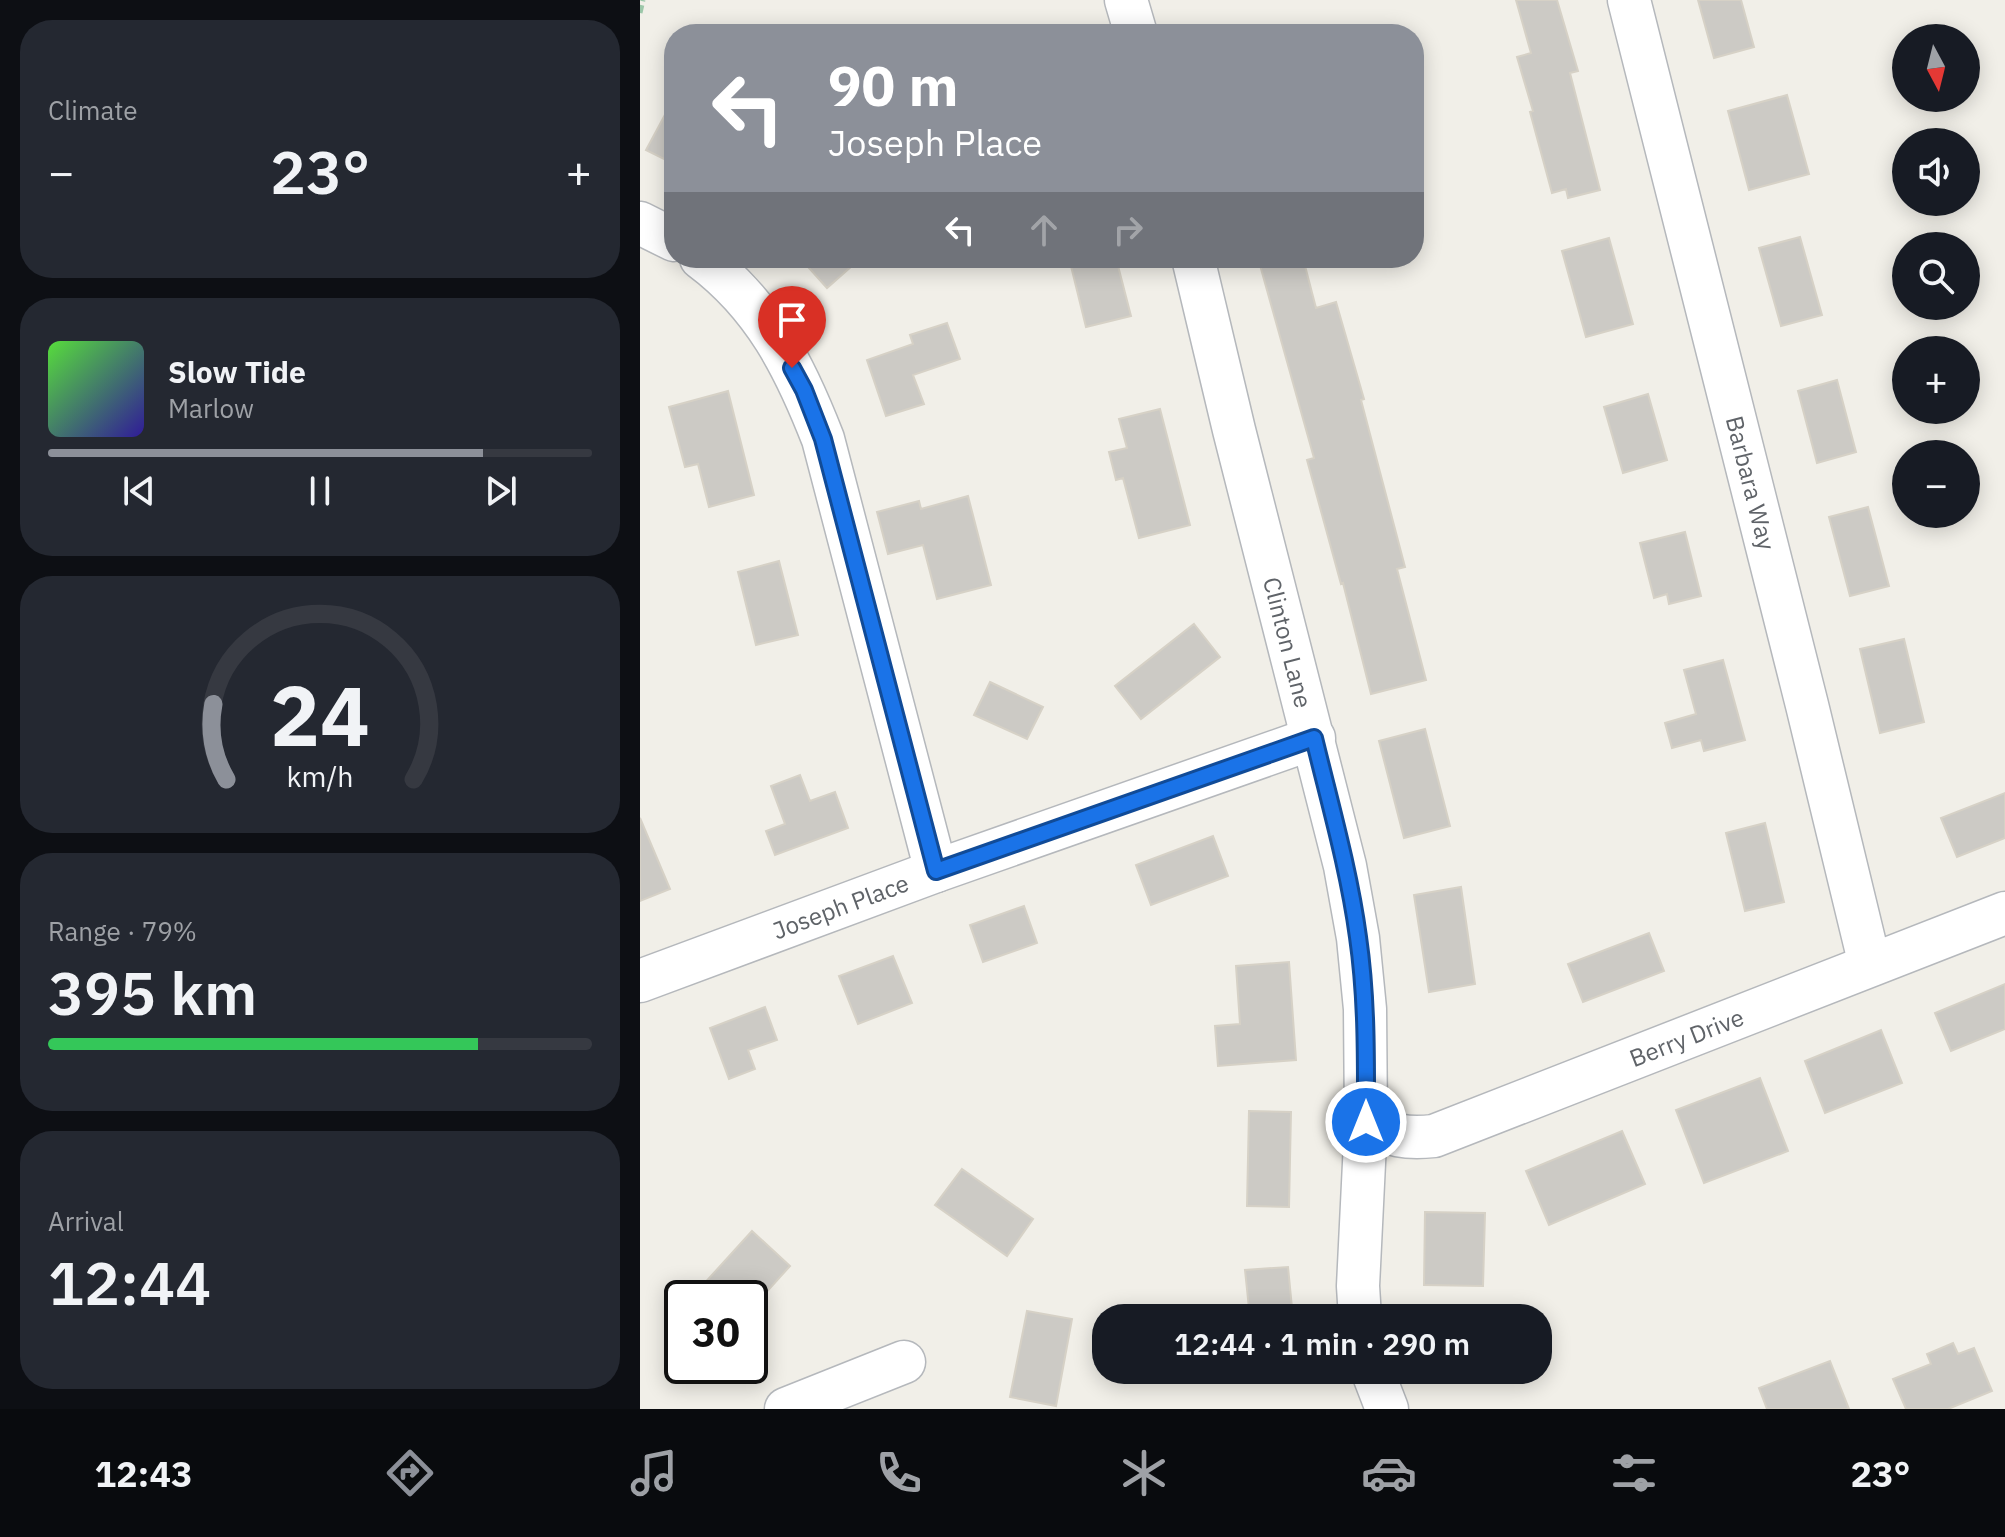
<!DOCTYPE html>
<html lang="en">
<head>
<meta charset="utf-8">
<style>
  body { margin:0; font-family:"IBM Plex Sans",sans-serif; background:#242831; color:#f1f3f6; height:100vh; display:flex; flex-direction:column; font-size:30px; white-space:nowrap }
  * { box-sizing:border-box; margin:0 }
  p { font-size:26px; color:#9ea1a6 }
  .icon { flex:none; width:44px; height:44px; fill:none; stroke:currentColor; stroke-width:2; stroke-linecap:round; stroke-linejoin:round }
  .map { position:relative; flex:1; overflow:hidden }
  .panel { display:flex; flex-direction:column; gap:20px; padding:20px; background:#0d0f14; width:640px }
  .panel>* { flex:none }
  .guide { position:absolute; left:24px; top:24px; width:760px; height:244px; border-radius:32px; box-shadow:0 4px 20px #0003; background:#8c9099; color:#fff; overflow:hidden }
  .needle { width:52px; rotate:173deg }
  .fabs { position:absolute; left:1252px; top:24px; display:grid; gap:16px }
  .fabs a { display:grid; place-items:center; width:88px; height:88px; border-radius:50%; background:#171b24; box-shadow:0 4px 20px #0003; font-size:40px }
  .speed { position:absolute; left:24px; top:1280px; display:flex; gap:16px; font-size:40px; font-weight:700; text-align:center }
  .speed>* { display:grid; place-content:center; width:104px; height:104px; border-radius:50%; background:#171b24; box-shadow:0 4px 20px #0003; line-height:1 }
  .speed .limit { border:4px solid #111; border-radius:12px; background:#fff; color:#111 }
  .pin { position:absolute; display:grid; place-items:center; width:68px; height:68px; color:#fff; margin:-82px -34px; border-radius:50% 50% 50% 0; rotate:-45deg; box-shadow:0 0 8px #0007 }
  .pin .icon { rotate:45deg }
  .me { position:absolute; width:88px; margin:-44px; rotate:0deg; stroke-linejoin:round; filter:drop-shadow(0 0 6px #0008) }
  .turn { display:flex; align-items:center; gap:28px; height:168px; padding:0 32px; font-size:36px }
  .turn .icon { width:104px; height:104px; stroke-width:2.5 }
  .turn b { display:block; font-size:56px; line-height:68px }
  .lanes { display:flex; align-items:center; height:76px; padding:0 32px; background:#0003; justify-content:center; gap:40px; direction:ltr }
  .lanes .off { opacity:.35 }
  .big { font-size:60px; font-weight:600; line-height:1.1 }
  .panel .tile { flex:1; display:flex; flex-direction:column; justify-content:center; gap:12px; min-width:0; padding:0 28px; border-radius:32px; background:#242831 }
  .panel .dial { align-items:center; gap:0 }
  .dial svg { height:208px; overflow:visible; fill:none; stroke:#363941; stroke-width:7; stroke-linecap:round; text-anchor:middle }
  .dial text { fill:#f1f3f6; stroke:none }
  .song { display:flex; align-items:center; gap:24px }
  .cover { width:96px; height:96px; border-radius:12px; background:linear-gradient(135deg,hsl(110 70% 55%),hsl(250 70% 35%)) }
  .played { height:8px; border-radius:4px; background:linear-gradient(90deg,#8c9099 80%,#363941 80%) }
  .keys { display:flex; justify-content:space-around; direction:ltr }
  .heat { display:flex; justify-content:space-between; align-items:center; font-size:44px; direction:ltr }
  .charge { height:12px; border-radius:6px; background:linear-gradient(90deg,#34c759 79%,#363941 0) }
  .trip { position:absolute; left:452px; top:1304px; width:460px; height:80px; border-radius:32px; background:#171b24; box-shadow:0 4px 20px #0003; font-weight:600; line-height:80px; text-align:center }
  .tab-bar { display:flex; height:128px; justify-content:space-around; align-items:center; background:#090b0e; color:#9ea1a6 }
  .tab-bar .icon { width:56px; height:56px }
  .tab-bar .on { color:#8c9099 }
  .tab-bar b { font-size:36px; color:#f1f3f6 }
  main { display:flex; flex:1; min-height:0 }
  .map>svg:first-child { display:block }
  .building { fill:#cccac5; stroke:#d6d1c6; stroke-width:2 }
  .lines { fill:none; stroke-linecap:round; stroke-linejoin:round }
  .minor-casing { stroke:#b5b8bc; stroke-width:45 }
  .path { stroke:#9cc7a9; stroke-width:5; stroke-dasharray:8 4; stroke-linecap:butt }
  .minor { stroke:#fff; stroke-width:42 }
  .route-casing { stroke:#114b97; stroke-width:20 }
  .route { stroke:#1a73e8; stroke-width:14 }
  .labels { text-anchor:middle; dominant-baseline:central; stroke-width:6; stroke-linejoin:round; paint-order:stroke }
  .street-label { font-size:24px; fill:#5f6368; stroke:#fff }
</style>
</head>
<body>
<main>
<section class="panel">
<div class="tile"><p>Climate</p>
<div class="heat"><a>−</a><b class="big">23°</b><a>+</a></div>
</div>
<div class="tile">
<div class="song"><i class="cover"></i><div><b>Slow Tide</b><p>Marlow</p></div></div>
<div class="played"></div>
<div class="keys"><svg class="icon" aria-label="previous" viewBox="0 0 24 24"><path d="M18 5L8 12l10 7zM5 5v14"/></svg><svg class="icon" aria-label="pause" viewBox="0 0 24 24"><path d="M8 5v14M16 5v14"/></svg><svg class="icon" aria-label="next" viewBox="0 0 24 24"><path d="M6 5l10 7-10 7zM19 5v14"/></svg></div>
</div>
<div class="tile dial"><svg viewBox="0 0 100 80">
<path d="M14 69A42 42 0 1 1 86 69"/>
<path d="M14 69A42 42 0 0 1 9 40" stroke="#8c9099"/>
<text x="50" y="56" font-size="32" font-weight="700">24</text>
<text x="50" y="72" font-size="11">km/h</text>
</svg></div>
<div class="tile"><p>Range · 79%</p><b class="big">395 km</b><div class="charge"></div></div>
<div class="tile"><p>Arrival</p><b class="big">12:44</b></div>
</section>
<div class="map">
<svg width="1365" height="1409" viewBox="0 0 1365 1409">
  <rect width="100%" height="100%" fill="#f1efe8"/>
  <path class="building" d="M876 0H917L938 71 930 73 960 190 928 198 926 189 912 193 890 112 893 111 877 57 891 53Z
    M1058 0H1101L1114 47 1074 58Z
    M1147 95 1169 174 1109 190 1088 111Z
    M34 98V164L6 150Z
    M1160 237 1182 315 1141 326 1119 248Z
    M969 238 993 324 946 337 922 251Z
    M160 258H221L187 288Z
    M429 258H476L491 316 446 327Z
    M618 258H663L676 308 696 302 724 399 721 400 765 567 757 569 786 680 731 694 703 583 701 584 667 460 674 458Z
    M307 323 320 359 273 375 284 404 246 416 227 360 273 344 270 335Z
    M1197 380 1216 452 1177 463 1158 391Z
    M88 391 114 495 69 507 58 464 45 467 29 407Z
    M1008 394 1027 460 983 473 964 407Z
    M520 409 550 525 499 538 483 478 476 480 469 452 487 448 479 419Z
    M328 496 351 585 297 599 283 545 248 554 237 512 279 501 281 509Z
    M1228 507 1249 586 1210 596 1189 517Z
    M1045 532 1061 596 1029 604 1027 594 1014 598 1000 543Z
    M139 561 158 635 116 645 98 572Z
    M554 624 580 657 501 719 475 686Z
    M1264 639 1284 722 1240 733 1220 649Z
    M1083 660 1105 740 1064 751 1061 740 1032 748 1025 723 1056 714 1044 670Z
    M350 682 403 707 387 739 334 715Z
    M785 729 810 826 764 838 739 741Z
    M160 775 170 801 195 792 208 828 135 855 126 831 145 824 131 786Z
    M1365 793V838L1317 857 1301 818Z
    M0 818 30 889 0 901Z
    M1125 823 1144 902 1105 911 1086 833Z
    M573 836 588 876 511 905 496 865Z
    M821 887 835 984 789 992 774 895Z
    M384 906 397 943 343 962 330 925Z
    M1009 933 1024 971 943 1002 928 964Z
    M253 956 272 1003 218 1024 199 976Z
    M649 962 656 1060 578 1066 575 1026 600 1024 596 966Z
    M1365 984V1029L1311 1051 1295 1013Z
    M125 1007 137 1040 108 1050 115 1069 89 1079 70 1028Z
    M1241 1030 1262 1083 1185 1113 1165 1061Z
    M1120 1078 1148 1151 1064 1183 1036 1110Z
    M609 1111 651 1112 649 1207 607 1206Z
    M982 1131 1005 1184 909 1225 886 1171Z
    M322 1169 393 1219 367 1256 295 1205Z
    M785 1212 845 1213 843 1286 784 1285Z
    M112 1231 150 1266 121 1298H51Z
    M648 1267 653 1318H610L605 1270Z
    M387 1311 432 1319 416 1406 370 1397Z
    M1313 1343 1318 1354 1334 1348 1352 1391 1308 1409H1266L1253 1379 1291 1364 1287 1354Z
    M1190 1361 1209 1409H1127L1119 1388Z"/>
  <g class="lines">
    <defs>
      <g id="minor">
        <path d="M486 0 496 34"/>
        <path id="s1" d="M989 0 1167 705 1230 965"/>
        <path d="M0 223 34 240"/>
        <path d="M61 258C124 305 155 367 183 439L296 871"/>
        <path id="s2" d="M553 258 594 430 705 866 718 938 725 1009 726 1122 718 1286 720 1318"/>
        <path id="s3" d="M0 981 296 871 674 738"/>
        <path id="s4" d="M726 1122C751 1136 766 1139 794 1136L1365 913"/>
        <path d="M732 1370 747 1409"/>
        <path d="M146 1409 264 1362"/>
      </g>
    </defs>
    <use href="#minor" class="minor-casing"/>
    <path class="path" d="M0 13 3 0"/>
    <use href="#minor" class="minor"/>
  </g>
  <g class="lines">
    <defs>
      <path id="route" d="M152 368 164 390 183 439 296 871 674 738C690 804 709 870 718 937 727 999 726 1061 726 1122"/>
    </defs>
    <use href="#route" class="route-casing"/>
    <use href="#route" class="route"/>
  </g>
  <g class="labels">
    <g class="street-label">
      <text stroke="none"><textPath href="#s1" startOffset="498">Barbara Way</textPath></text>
      <text stroke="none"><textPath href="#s2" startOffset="396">Clinton Lane</textPath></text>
      <text stroke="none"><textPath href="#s3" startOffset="214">Joseph Place</textPath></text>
      <text stroke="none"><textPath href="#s4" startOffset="342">Berry Drive</textPath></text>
    </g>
  </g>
</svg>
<div class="fabs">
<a><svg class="needle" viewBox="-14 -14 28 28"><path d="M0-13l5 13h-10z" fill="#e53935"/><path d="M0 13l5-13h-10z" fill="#9ea1a6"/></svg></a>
<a><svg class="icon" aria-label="sound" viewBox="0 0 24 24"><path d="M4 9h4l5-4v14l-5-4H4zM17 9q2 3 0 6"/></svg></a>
<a><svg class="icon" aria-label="search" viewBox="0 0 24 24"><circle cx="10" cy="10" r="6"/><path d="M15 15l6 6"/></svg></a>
<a>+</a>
<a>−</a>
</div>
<div class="speed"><div class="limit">30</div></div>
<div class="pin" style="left:152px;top:368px;background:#d93025"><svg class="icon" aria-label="arrive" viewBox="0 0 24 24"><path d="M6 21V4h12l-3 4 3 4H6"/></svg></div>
<svg class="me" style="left:726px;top:1122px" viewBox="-20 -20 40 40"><circle r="17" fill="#1a73e8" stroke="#fff" stroke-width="3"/><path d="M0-11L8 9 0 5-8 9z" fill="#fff"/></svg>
<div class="trip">12:44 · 1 min · 290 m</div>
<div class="guide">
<div class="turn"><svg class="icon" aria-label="left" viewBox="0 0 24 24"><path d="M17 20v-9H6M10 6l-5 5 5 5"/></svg><div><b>90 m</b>Joseph Place</div></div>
<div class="lanes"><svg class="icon" aria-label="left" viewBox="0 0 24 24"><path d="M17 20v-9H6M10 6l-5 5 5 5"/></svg><svg class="icon off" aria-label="ahead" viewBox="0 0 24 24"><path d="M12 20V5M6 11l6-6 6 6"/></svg><svg class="icon off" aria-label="right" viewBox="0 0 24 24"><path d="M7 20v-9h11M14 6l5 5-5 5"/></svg></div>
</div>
</div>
</main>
<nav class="tab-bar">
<b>12:43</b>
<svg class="icon on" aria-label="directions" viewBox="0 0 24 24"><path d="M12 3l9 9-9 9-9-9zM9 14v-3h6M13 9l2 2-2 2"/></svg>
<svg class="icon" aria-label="music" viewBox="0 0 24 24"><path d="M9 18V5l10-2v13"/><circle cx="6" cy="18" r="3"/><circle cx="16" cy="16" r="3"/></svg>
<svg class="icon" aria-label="phone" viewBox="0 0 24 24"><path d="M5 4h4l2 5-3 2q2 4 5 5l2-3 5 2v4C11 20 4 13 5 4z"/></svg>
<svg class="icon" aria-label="climate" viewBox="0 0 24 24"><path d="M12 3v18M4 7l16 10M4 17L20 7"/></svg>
<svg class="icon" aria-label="car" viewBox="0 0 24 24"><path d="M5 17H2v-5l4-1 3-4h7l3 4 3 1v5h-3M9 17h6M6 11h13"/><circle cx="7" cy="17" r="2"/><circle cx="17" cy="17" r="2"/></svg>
<svg class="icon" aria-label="filters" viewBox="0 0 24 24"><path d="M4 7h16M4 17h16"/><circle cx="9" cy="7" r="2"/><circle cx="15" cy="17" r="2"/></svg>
<b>23°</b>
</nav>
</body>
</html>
